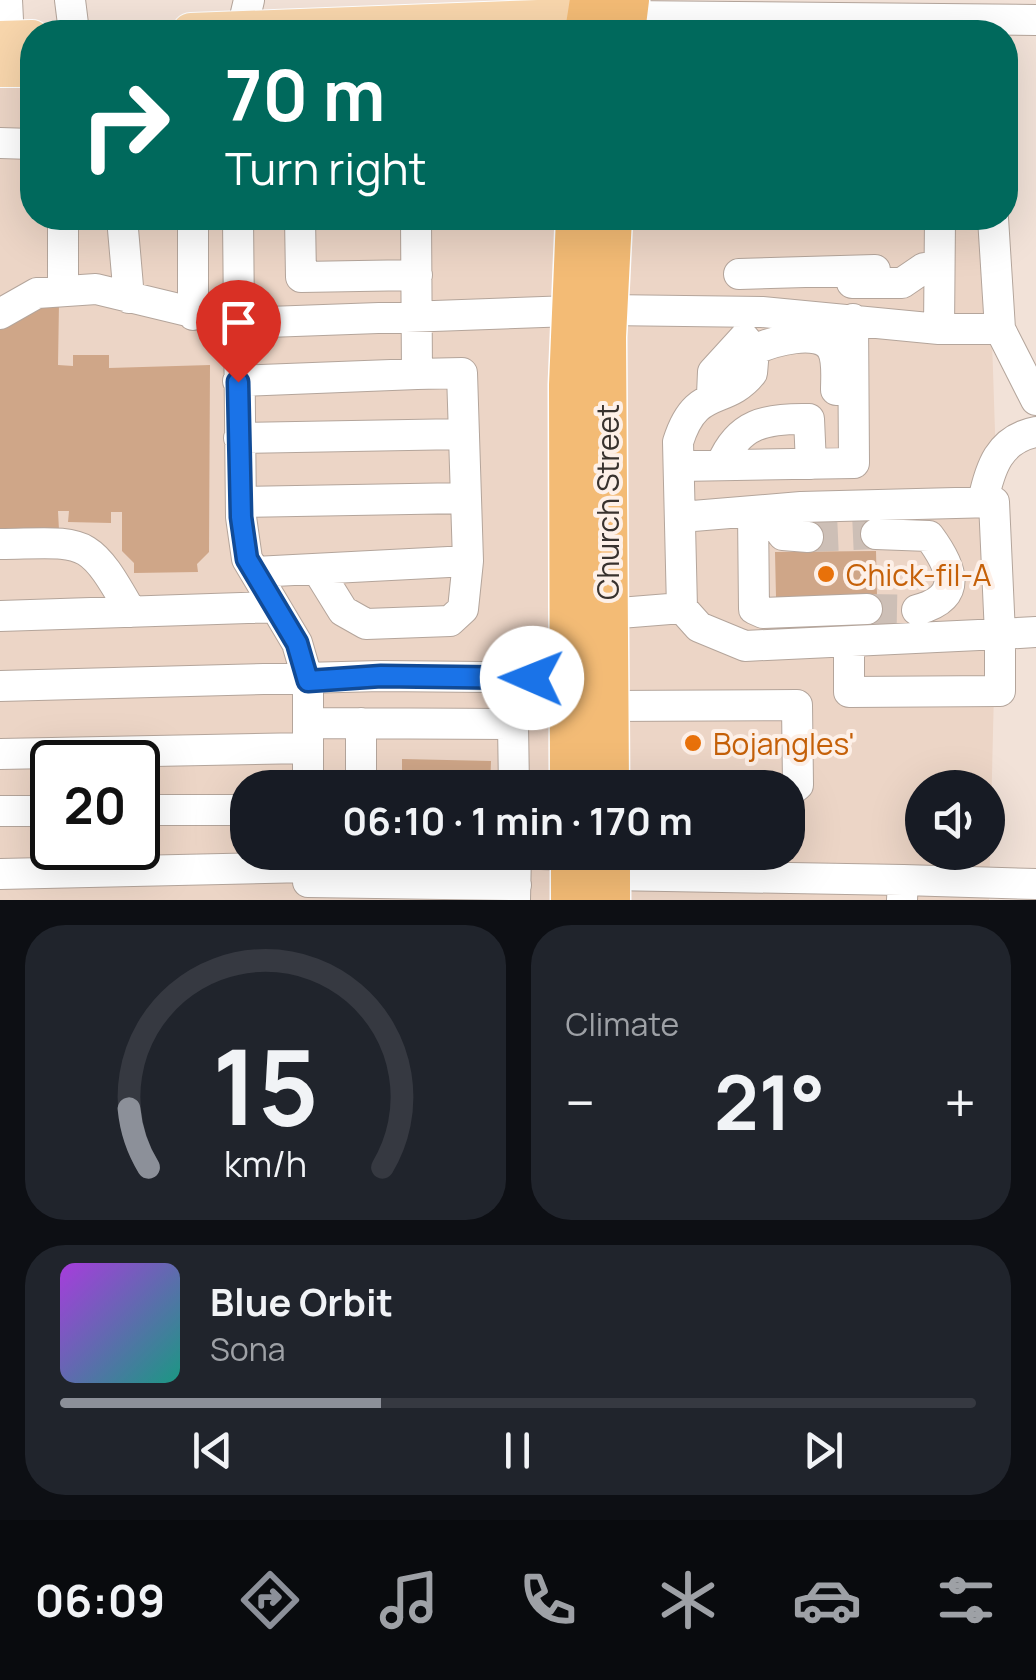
<!DOCTYPE html>
<html lang="en">
<head>
<meta charset="utf-8">
<style>
  body { margin:0; font-family:Manrope,sans-serif; background:#20242c; color:#f1f3f6; height:100vh; display:flex; flex-direction:column; font-size:38px; white-space:nowrap }
  * { box-sizing:border-box; margin:0 }
  p { font-size:32px; color:#9ea1a6 }
  .icon { flex:none; width:55px; height:55px; fill:none; stroke:currentColor; stroke-width:2; stroke-linecap:round; stroke-linejoin:round }
  .map { position:relative; height:900px; overflow:hidden }
  .drawer { display:flex; flex-direction:column; gap:25px; padding:25px; background:#0d0f14; flex:1 }
  .drawer>* { flex:none }
  .top-card { position:absolute; left:20px; top:20px; width:998px; height:210px; border-radius:40px; box-shadow:0 10px 40px #0002; background:#00695c; color:#fff; overflow:hidden }
  .tools { position:absolute; left:905px; top:770px; display:grid; gap:20px }
  .tools a { display:grid; place-items:center; width:100px; height:100px; border-radius:50%; background:#171b24; box-shadow:0 10px 40px #0002; font-size:50px }
  .speed { position:absolute; left:30px; top:740px; display:flex; gap:20px; font-size:50px; font-weight:700; text-align:center }
  .speed>* { display:grid; place-content:center; width:130px; height:130px; border-radius:50%; background:#171b24; box-shadow:0 10px 40px #0002; line-height:1 }
  .speed .limit { border:5px solid #111; border-radius:15px; background:#fff; color:#111 }
  .pin { position:absolute; display:grid; place-items:center; width:85px; height:85px; color:#fff; margin:-102px -42px; border-radius:50% 50% 50% 0; rotate:-45deg; box-shadow:0 0 10px #0007 }
  .pin .icon { rotate:45deg }
  .me { position:absolute; width:110px; margin:-55px; rotate:271deg; stroke-linejoin:round; filter:drop-shadow(0 0 8px #0008) }
  .turn { display:flex; align-items:center; gap:35px; height:210px; padding:0 40px; font-size:45px }
  .turn .icon { width:130px; height:130px; stroke-width:2.5 }
  .turn b { display:block; font-size:70px; line-height:85px }
  .big { font-size:75px; font-weight:700; line-height:1.1 }
  .drawer .card { flex:1; display:flex; flex-direction:column; justify-content:center; gap:15px; min-width:0; padding:0 35px; border-radius:40px; background:#20242c }
  .drawer .dial { align-items:center; gap:0 }
  .dial svg { height:260px; overflow:visible; fill:none; stroke:#363941; stroke-width:7; stroke-linecap:round; text-anchor:middle }
  .dial text { fill:#f1f3f6; stroke:none }
  .song { display:flex; align-items:center; gap:30px }
  .cover { width:120px; height:120px; border-radius:15px; background:linear-gradient(135deg,hsl(280 70% 55%),hsl(170 70% 35%)) }
  .played { height:10px; border-radius:5px; background:linear-gradient(90deg,#8c9099 35%,#363941 35%) }
  .keys { display:flex; justify-content:space-around; direction:ltr }
  .heat { display:flex; justify-content:space-between; align-items:center; font-size:55px; direction:ltr }
  .drawer .tiles { flex:1; display:grid; gap:25px; grid-template-columns:1fr 1fr }
  .card:last-child { grid-column:span 2 }
  .trip { position:absolute; left:230px; top:770px; width:575px; height:100px; border-radius:40px; background:#171b24; box-shadow:0 10px 40px #0002; font-weight:700; line-height:100px; text-align:center }
  .dock { display:flex; height:160px; justify-content:space-around; align-items:center; background:#090b0e; color:#9ea1a6 }
  .dock .icon { width:70px; height:70px }
  .dock .on { color:#8c9099 }
  .dock b { font-size:45px; color:#f1f3f6 }
  .map>svg:first-child { display:block }
  .built { fill:#ecd5c6; fill-rule:evenodd }
  .building { fill:#cfa688 }
  .lines { fill:none; stroke-linecap:round; stroke-linejoin:round }
  .minor-tunnel { stroke:#cdbfb6; stroke-width:30; stroke-dasharray:30 15; stroke-linecap:butt }
  .minor-casing { stroke:#b4a59b; stroke-width:32 }
  .major-casing { stroke:#fff; stroke-width:40 }
  .highway-casing { stroke:#fff; stroke-width:45 }
  .minor { stroke:#fff; stroke-width:30 }
  .major { stroke:#f8d6ac; stroke-width:38 }
  .highway { stroke:#f3bb75; stroke-width:42 }
  .route-casing { stroke:#114b97; stroke-width:25 }
  .route { stroke:#1a73e8; stroke-width:18 }
  .food-dot { fill:#e8710a; stroke:#fdf0e8; stroke-width:4 }
  .labels { text-anchor:middle; dominant-baseline:central; stroke-width:8; stroke-linejoin:round; paint-order:stroke }
  .street-label { font-size:30px; fill:#38322e; stroke:#fdf0e8 }
  .food-label { font-size:30px; fill:#c56008; stroke:#fdf0e8; text-anchor:start }
</style>
</head>
<body>
<div class="map">
<svg width="1036" height="900" viewBox="0 0 1036 900">
  <rect width="100%" height="100%" fill="#f2e2d8"/>
  <path class="built" d="M0 65 32 66V218H580L574 787 248 788V852L574 853 573 900H0ZM52 762H138V848H52Z
    M612 218H988L998 523 989 900H609V853L788 852V788H608ZM922 788H988V852H922Z"/>
  <path class="building" d="M59 303 58 365 73 366V355H109V368L210 365 209 552 197 564 198 572 134 573V563L122 551V512H111V523L68 522 69 511H58L59 530H0V324L21 304Z
    M876 551 877 596 776 597 775 552Z
    M402 759 491 761 490 788 402 785Z"/>
  <g class="lines">
    <path class="minor-tunnel" d="M808 537 876 534
      M867 609 917 610"/>
    <defs>
      <path id="minor" d="M7 0 9 40
        M70 0 74 32
        M625 16 1036 20
        M242 30 249 0
        M0 143 32 144
        M63 218V291
        M122 218 129 298
        M193 218V315
        M238 218 241 517 247 559 297 643 308 681V788
        M300 218 301 277 417 275
        M993 218 1000 329 1036 400
        M739 274 875 270
        M852 283H902L924 268
        M607 310 762 312 939 329H1000
        M0 314 37 293 96 289 237 323 571 311
        M939 329 940 218
        M754 350C771 342 819 327 832 349 838 360 836 378 836 390
        M238 381 417 374
        M239 438 464 434
        M721 465C738 423 766 418 809 419L811 464
        M679 466 854 463 853 319
        M983 501C990 468 999 439 1036 432
        M241 502 466 498
        M766 511 783 535 808 537
        M753 513 754 609 763 613 867 609
        M876 534 929 536C952 567 965 597 917 610
        M0 544C86 543 87 534 131 612
        M317 569 343 611 366 624 450 621 463 609 468 561
        M255 572 468 561 462 373 417 374 416 218
        M682 608 678 442C696 384 725 407 752 373L754 350 744 338 713 372 712 395
        M607 614 682 608 699 627 745 646 1000 634 994 502 801 507 681 517
        M0 616 275 607
        M849 643V692L1000 691V634L1036 632
        M0 686 381 676 590 678
        M608 706 797 705 798 785 788 793
        M308 723 513 724 514 788
        M361 723V788
        M0 754 308 748
        M138 810H248
        M0 811H52
        M0 874 308 867
        M609 875 903 880 902 900
        M903 880 1036 884
        M308 882 516 885
        M515 900 516 853 591 856"/>
      <path id="major" d="M191 32 618 16
        M0 40 32 39
        M0 68H32"/>
      <path id="highway" d="M586 32 591 0
        M624 32 628 0
        M571 788 570 385 577 218
        M608 788 605 337 611 218
        M572 852V900
        M609 852V900"/>
    </defs>
    <use href="#minor" class="minor-casing"/>
    <use href="#major" class="major-casing"/>
    <use href="#highway" class="highway-casing"/>
    <use href="#minor" class="minor"/>
    <use href="#major" class="major"/>
    <use href="#highway" class="highway"/>
  </g>
  <g class="lines">
    <defs>
      <path id="route" d="M238 382 241 517 247 559 297 643 308 681 381 676 532 678"/>
    </defs>
    <use href="#route" class="route-casing"/>
    <use href="#route" class="route"/>
  </g>
  <g class="food-dot">
    <circle cx="826" cy="574" r="10"/>
    <circle cx="693" cy="743" r="10"/>
  </g>
  <g class="labels">
    <g class="street-label">
      <text transform="translate(607 502) rotate(-90)">Church Street</text>
    </g>
    <g class="food-label">
      <text x="846" y="574">Chick-fil-A</text>
      <text x="713" y="743">Bojangles'</text>
    </g>
  </g>
</svg>
<div class="tools">
<a><svg class="icon" aria-label="sound" viewBox="0 0 24 24"><path d="M4 9h4l5-4v14l-5-4H4zM17 9q2 3 0 6"/></svg></a>
</div>
<div class="speed"><div class="limit">20</div></div>
<div class="pin" style="left:238px;top:382px;background:#d93025"><svg class="icon" aria-label="arrive" viewBox="0 0 24 24"><path d="M6 21V4h12l-3 4 3 4H6"/></svg></div>
<svg class="me" style="left:532px;top:678px" viewBox="-20 -20 40 40"><circle r="19" fill="#fff"/><path d="M0-13L10 11 0 6-10 11z" fill="#1a73e8"/></svg>
<div class="trip">06:10 · 1 min · 170 m</div>
<div class="top-card">
<div class="turn"><svg class="icon" aria-label="right" viewBox="0 0 24 24"><path d="M7 20v-9h11M14 6l5 5-5 5"/></svg><div><b>70 m</b>Turn right</div></div>
</div>
</div>
<section class="drawer">
<div class="tiles">
<div class="card dial"><svg viewBox="0 0 100 80">
<path d="M14 69A42 42 0 1 1 86 69"/>
<path d="M14 69A42 42 0 0 1 8 51" stroke="#8c9099"/>
<text x="50" y="56" font-size="32" font-weight="700">15</text>
<text x="50" y="72" font-size="11">km/h</text>
</svg></div>
<div class="card"><p>Climate</p>
<div class="heat"><a>−</a><b class="big">21°</b><a>+</a></div>
</div>
<div class="card">
<div class="song"><i class="cover"></i><div><b>Blue Orbit</b><p>Sona</p></div></div>
<div class="played"></div>
<div class="keys"><svg class="icon" aria-label="previous" viewBox="0 0 24 24"><path d="M18 5L8 12l10 7zM5 5v14"/></svg><svg class="icon" aria-label="pause" viewBox="0 0 24 24"><path d="M8 5v14M16 5v14"/></svg><svg class="icon" aria-label="next" viewBox="0 0 24 24"><path d="M6 5l10 7-10 7zM19 5v14"/></svg></div>
</div>
</div>
</section>
<nav class="dock">
<b>06:09</b>
<svg class="icon on" aria-label="directions" viewBox="0 0 24 24"><path d="M12 3l9 9-9 9-9-9zM9 14v-3h6M13 9l2 2-2 2"/></svg>
<svg class="icon" aria-label="music" viewBox="0 0 24 24"><path d="M9 18V5l10-2v13"/><circle cx="6" cy="18" r="3"/><circle cx="16" cy="16" r="3"/></svg>
<svg class="icon" aria-label="phone" viewBox="0 0 24 24"><path d="M5 4h4l2 5-3 2q2 4 5 5l2-3 5 2v4C11 20 4 13 5 4z"/></svg>
<svg class="icon" aria-label="climate" viewBox="0 0 24 24"><path d="M12 3v18M4 7l16 10M4 17L20 7"/></svg>
<svg class="icon" aria-label="car" viewBox="0 0 24 24"><path d="M5 17H2v-5l4-1 3-4h7l3 4 3 1v5h-3M9 17h6M6 11h13"/><circle cx="7" cy="17" r="2"/><circle cx="17" cy="17" r="2"/></svg>
<svg class="icon" aria-label="filters" viewBox="0 0 24 24"><path d="M4 7h16M4 17h16"/><circle cx="9" cy="7" r="2"/><circle cx="15" cy="17" r="2"/></svg>
</nav>
</body>
</html>
